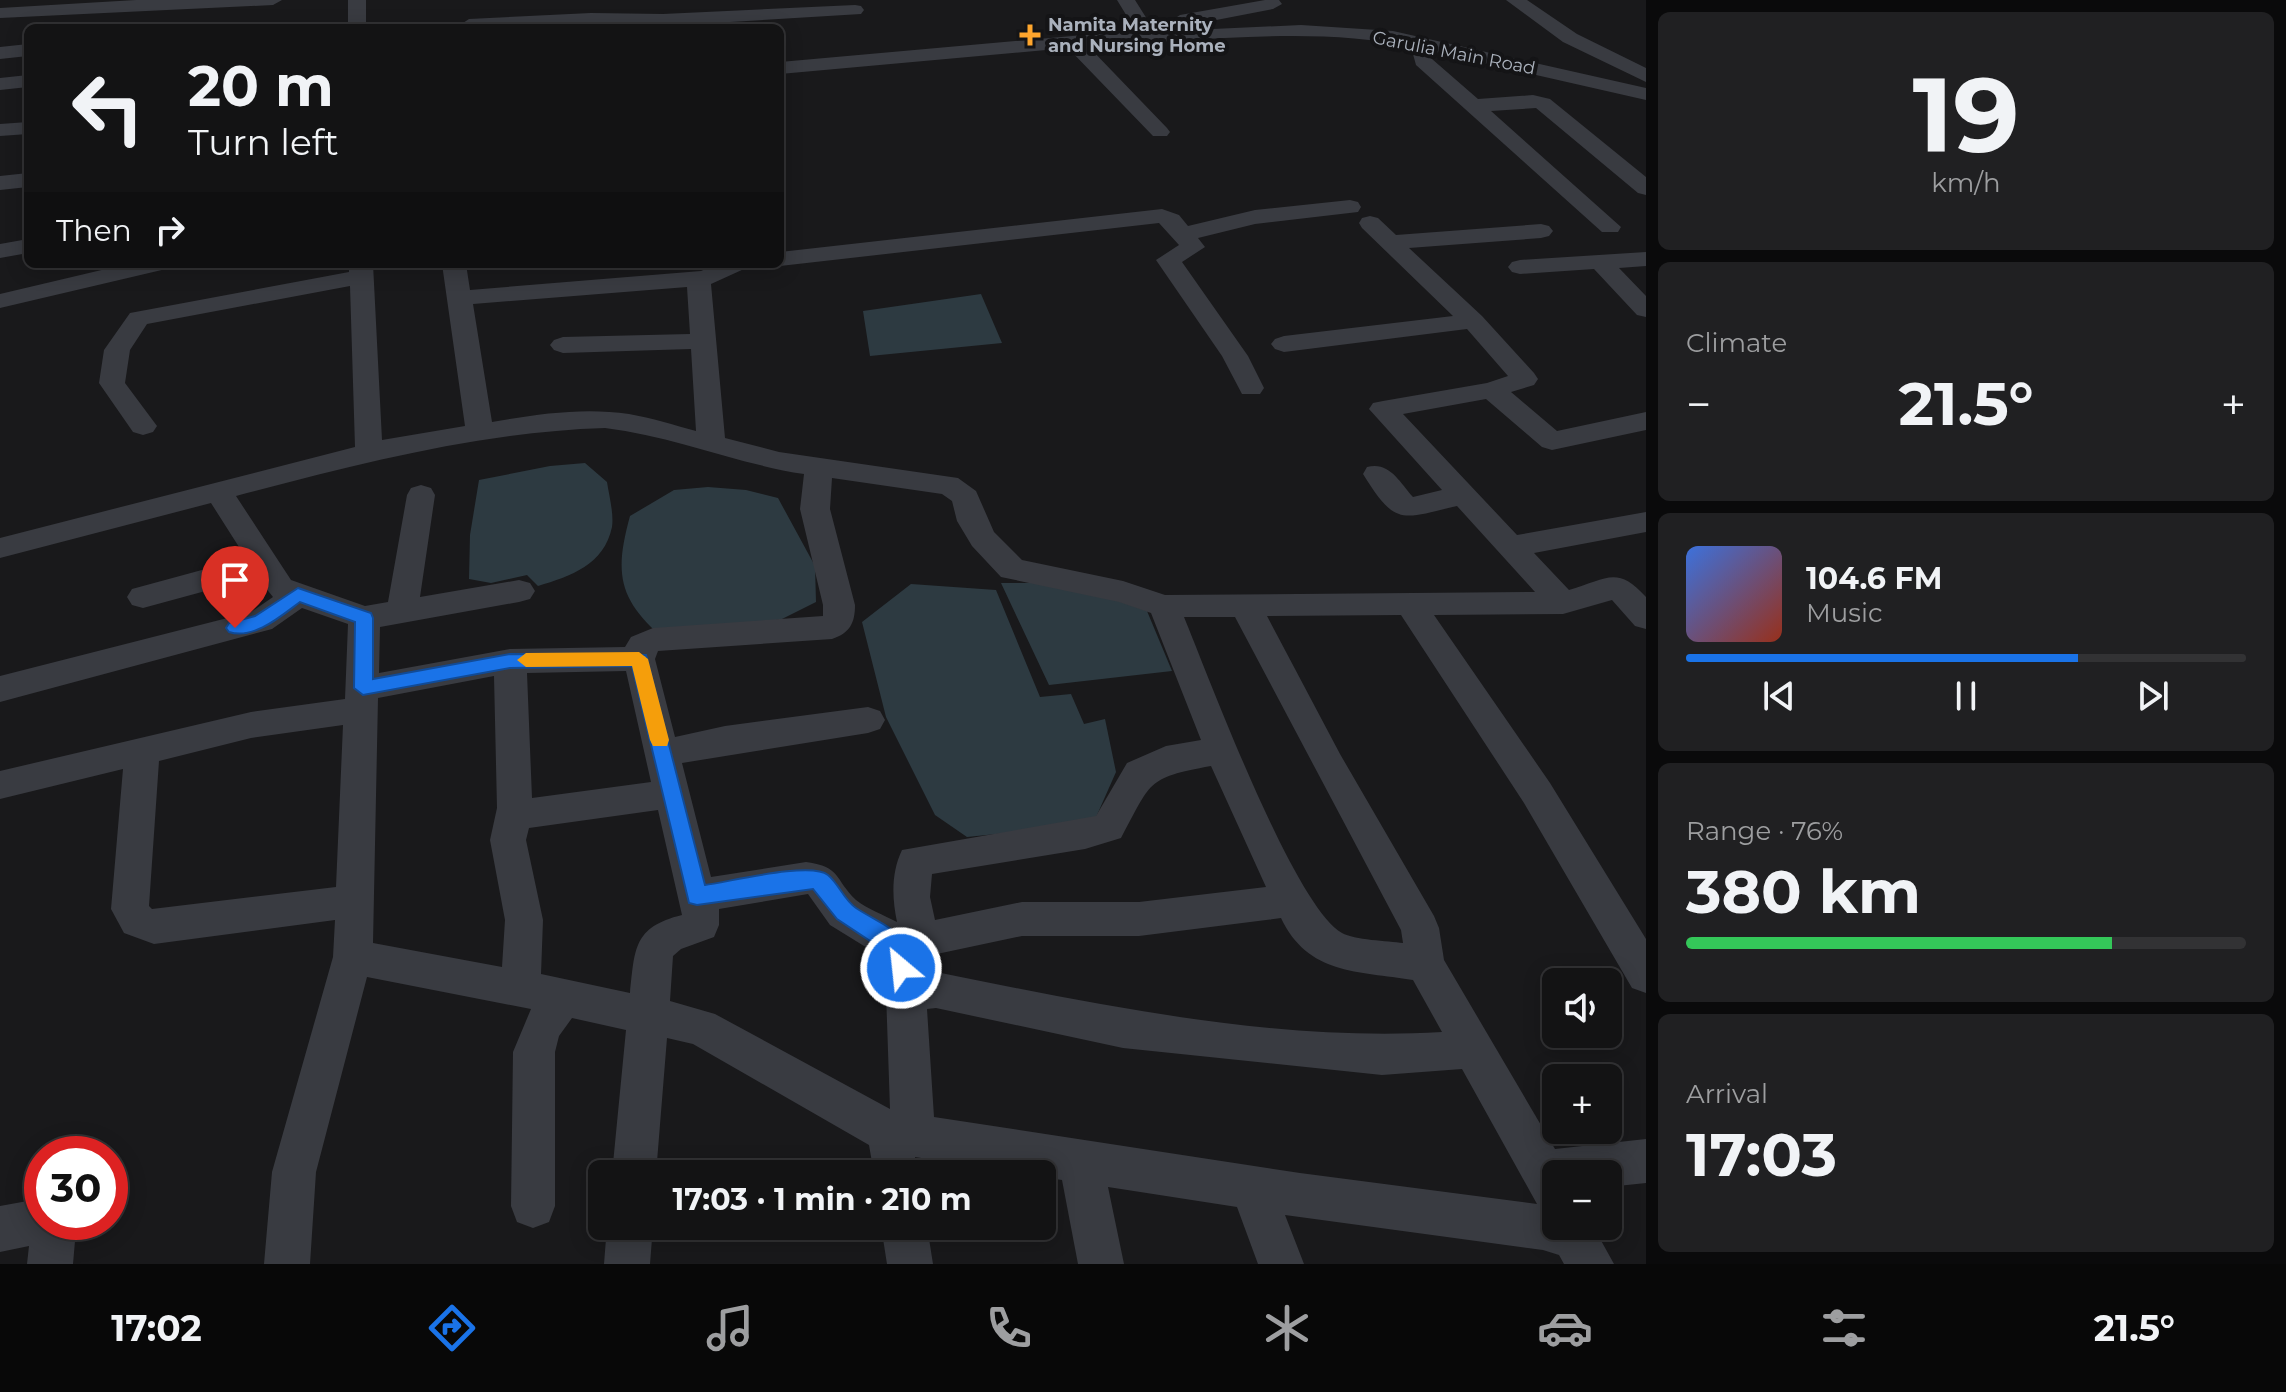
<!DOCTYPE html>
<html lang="en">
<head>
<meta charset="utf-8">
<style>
  body { margin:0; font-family:Montserrat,sans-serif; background:#202022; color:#f1f3f6; height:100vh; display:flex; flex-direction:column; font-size:30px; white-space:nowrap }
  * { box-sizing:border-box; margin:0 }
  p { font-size:26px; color:#9d9ea0 }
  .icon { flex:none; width:44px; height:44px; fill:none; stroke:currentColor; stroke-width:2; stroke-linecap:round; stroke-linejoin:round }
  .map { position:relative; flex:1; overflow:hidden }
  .side { display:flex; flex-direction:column; gap:12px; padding:12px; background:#0a0a0b; width:640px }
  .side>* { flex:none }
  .top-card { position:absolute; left:24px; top:24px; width:760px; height:244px; border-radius:12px; box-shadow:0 4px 20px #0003,0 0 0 2px #323234; background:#131314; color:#f1f3f6; overflow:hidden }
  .tools { position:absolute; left:1542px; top:968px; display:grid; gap:16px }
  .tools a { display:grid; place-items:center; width:80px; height:80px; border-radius:12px; background:#131314; box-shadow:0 4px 20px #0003,0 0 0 2px #323234; font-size:40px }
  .speed { position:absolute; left:24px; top:1136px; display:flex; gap:16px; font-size:40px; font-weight:700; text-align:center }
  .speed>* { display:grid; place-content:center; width:104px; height:104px; border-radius:50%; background:#131314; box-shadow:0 4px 20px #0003,0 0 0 2px #323234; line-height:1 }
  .speed .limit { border:12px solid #d22; background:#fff; color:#111 }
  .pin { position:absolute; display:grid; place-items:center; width:68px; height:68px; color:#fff; margin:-82px -34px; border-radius:50% 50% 50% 0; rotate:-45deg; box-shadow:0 0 8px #0007 }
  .pin .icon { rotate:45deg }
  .me { position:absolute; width:88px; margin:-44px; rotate:332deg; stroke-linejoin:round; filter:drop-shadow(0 0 6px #0008) }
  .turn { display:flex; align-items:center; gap:28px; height:168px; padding:0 32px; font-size:36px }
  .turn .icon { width:104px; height:104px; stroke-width:2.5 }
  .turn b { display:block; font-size:56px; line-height:68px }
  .then { display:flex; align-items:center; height:76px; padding:0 32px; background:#0003; gap:16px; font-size:30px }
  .big { font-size:60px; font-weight:700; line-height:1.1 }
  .side .tile { flex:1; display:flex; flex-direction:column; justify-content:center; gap:12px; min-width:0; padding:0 28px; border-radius:12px; background:#202022 }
  .side .dial { align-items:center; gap:0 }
  .dial b { font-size:104px; line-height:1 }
  .song { display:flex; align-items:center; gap:24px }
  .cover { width:96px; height:96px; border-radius:12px; background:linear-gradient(135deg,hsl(220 70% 55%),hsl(10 70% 35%)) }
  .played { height:8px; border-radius:4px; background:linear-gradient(90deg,#1a73e8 70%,#323234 70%) }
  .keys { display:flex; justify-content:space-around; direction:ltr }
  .heat { display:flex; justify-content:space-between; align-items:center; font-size:44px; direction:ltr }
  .charge { height:12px; border-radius:6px; background:linear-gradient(90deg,#34c759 76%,#323234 0) }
  .trip { position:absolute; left:588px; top:1160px; width:468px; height:80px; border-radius:12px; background:#131314; box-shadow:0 4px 20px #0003,0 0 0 2px #323234; font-weight:700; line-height:80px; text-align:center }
  .dock { display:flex; height:128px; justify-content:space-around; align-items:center; background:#080808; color:#9d9ea0 }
  .dock .icon { width:56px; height:56px }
  .dock .selected { color:#1a73e8 }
  .dock b { font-size:36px; color:#f1f3f6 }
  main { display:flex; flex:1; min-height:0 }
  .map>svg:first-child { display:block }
  .water { fill:#2d3a41 }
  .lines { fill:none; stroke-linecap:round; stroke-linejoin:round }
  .minor { fill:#393b41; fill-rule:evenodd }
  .route { fill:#1a73e8; stroke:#114b97; stroke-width:2 }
  .slow { fill:#f59e0b }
  .poi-dot { fill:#ffa62d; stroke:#141416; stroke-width:3 }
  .labels { text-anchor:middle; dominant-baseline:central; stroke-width:8; stroke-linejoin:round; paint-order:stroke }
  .far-poi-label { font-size:18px; font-weight:bold; fill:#aab1bc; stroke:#141416; text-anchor:start }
  .far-street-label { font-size:18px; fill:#aab1bc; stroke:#141416 }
</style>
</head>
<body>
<main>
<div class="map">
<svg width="1646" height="1264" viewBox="0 0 1646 1264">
  <rect width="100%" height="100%" fill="#19191b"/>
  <path class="water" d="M981 294 1002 343 870 356 863 311Z
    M585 463 607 482C609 495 614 514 612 527 604 565 571 576 538 586L527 575 491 583 469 579 470 535 479 480 550 466Z
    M708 487 746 490 778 498 815 566 816 602 782 619 662 637C617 598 615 571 630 516L674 490Z
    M1001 583H1067L1147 611 1172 671 1049 685Z
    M911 584 996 590 1040 697 1071 694 1084 724 1105 719 1116 772 1093 824 967 837 935 815 886 717 862 622Z"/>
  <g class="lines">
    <path class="minor" d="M136 0H282L273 5 0 18V8Z
      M348 0H366V28H348Z
      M1117 0H1135L1152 27 1150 31H1136Z
      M1265 0H1279L1282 4 1273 9 1180 27 1171 21 1180 15Z
      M1506 0H1527L1577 34 1646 68V82L1563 42Z
      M855 5 861 6 864 10 861 14 663 26 591 23 462 28 460 25 469 19 591 13 663 14Z
      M1301 25 1393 31 1646 88V100L1431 51 1432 59 1478 99 1533 95 1550 99 1646 177V195L1638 193 1536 108 1491 111 1621 227 1618 232H1602L1416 65 1411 47C1316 25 1187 42 1088 46L1167 128 1170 132 1167 136H1153L1068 48 780 74V62L1084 35Z
      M28 44V56L0 59V47Z
      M28 75V87L0 90V78Z
      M28 122V134L0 136V124Z
      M28 173V187L0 190V176Z
      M1350 200 1358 202 1361 207 1358 212 1255 224 1198 238 1205 247 1182 262 1248 356 1264 388 1260 394H1242L1222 356 1156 260 1179 245 1159 223 780 266 772 264H780V252L1162 209 1179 215 1188 226 1255 210Z
      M1370 216 1378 218 1396 235 1541 224 1549 226 1553 231 1549 236 1541 238 1409 248 1482 316 1534 373 1538 379 1534 385 1511 392 1557 431 1646 412V430L1552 450 1542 447 1486 399 1403 414 1517 535 1646 512V532L1534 553 1569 590C1607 579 1617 565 1646 597V629L1635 626 1612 600 1563 614 1434 615 1550 783 1646 939V993L1632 988 1524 803 1401 615 1267 616 1340 754 1434 916 1439 928 1444 960 1555 1149 1646 1139V1183L1608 1187V1174H1556V1226H1593L1614 1264H1564L1559 1255 1543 1250 1285 1215 1304 1264H1258L1237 1207 1108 1187 1124 1264H1078L1062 1180 1042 1177V1174H1022L915 1157 918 1174H874L869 1145 693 1044 667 1038 656 1174H612L626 1030 572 1018 559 1036 555 1052V1206L549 1222 533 1228 517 1222 511 1206 513 1052 531 1009 367 977 316 1172 310 1264H264L272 1172 333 957 335 920 154 944 124 933 111 909 123 769 0 799V771L251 712 345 699 348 624 302 608 272 629 0 702V676L251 612 273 597 257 577 143 608 132 605 127 597 132 589 246 558 211 503 0 558V538L355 447 350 286 147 324 130 350 125 383 157 426 153 432 143 435 133 432 99 383 104 350 130 313 349 272V264H373L382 440 465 426 442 264H466L470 290 701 271 717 264H748L744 269 711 284 725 438 779 452 958 478 976 491 994 532 1022 560 1123 581 1165 595 1535 592 1457 506C1401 519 1396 527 1363 474L1367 467C1389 461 1399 481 1413 497L1442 490 1369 409 1373 403 1383 401 1487 383 1508 376 1467 329 1284 352 1275 349 1271 344 1275 339 1284 336 1453 316 1362 228 1359 223 1362 218ZM687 287 690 334 563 337 554 340 550 345 554 350 563 353 691 349 696 431C674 425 652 418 629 414 584 407 537 414 492 422L473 304ZM605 428C673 436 737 464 804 474L800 509 823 605V616L653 628 631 637 625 647 510 649 379 673 380 627 519 602 530 599 535 591 530 583 519 580 420 597 435 495 431 488 421 485 411 488 407 495 388 602 365 606 291 580 236 496C358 464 479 432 605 428ZM832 478 942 494 952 501 957 521 972 546 1001 577 1119 602 1151 613 1201 740 1166 746 1127 763 1096 816 902 850C891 873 892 898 897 922 884 915 867 909 856 900 834 879 842 867 806 862L711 877 682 763 868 733 880 729 885 720 880 711 868 707 725 726 675 737 655 659 658 651 832 639C850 633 855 623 855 605L830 509ZM1184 617H1235L1401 930 1403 943C1388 941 1354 940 1342 933 1294 906 1209 678 1184 617ZM626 671 651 782 532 798 527 673ZM494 676 497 808 490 840 505 920 502 967 373 943 378 698ZM343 725 336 887 152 909 149 906 159 761 251 738ZM1211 766 1266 887 1139 902H1022L935 920 930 897 932 874 1085 849 1121 838C1152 782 1145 778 1211 766ZM658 810 682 915C633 927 635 949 630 993L541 974 543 920 526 840 529 828ZM808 894 830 925 877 954 886 992 890 1109 715 1014 670 1001 673 956 681 949 714 937 719 925V909ZM1281 918C1308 975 1358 971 1413 980L1442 1032C1273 1042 1100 1005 936 972L921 973 918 958 1022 936H1139ZM936 1008 1123 1048 1382 1075 1462 1069 1537 1204 1300 1173 934 1117 927 1009Z
      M28 239V253L0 258V244Z
      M1646 252V266L1619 268 1646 296V317L1637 315 1594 269 1520 274 1512 272 1508 267 1512 262 1520 260Z
      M127 264H170L166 269 0 308V294Z
      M33 1200 42 1203V1222H67L75 1241 73 1264H27L29 1246 0 1252V1206Z
      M607 1226H653L650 1264H604Z
      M881 1226H927L933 1264H887Z"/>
  </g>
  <path class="route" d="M298 588 371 613 373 618V679L510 654 646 655 705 885C729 882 811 861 828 875 839 884 844 900 856 908 890 930 901 925 912 968L909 976 901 979 893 976 885 951 837 919 813 889 697 905 689 903 632 666 510 668 363 695 354 688 355 622 300 602C281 616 254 640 229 632L226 628 229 623 255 616Z"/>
  <path class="slow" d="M639 652 648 659 669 740 667 746H653L650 740 632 666 526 667 517 660 526 653Z"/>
  <path class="poi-dot" d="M1026 23h8v8h8v8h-8v8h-8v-8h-8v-8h8z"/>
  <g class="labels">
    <g class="far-poi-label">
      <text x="1048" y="25">Namita Maternity<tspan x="1048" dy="21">and Nursing Home</tspan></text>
    </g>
    <g class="far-street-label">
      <text transform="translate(1454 53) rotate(11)">Garulia Main Road</text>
    </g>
  </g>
</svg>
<div class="tools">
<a><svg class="icon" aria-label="sound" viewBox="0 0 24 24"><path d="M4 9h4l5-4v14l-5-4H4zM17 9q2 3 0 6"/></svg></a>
<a>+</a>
<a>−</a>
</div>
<div class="speed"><div class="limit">30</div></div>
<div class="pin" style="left:235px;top:628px;background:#d93025"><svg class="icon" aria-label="arrive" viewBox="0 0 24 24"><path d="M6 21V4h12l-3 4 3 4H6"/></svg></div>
<svg class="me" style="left:901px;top:968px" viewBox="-20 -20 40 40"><circle r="17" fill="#1a73e8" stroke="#fff" stroke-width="3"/><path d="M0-11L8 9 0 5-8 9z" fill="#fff"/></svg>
<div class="trip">17:03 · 1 min · 210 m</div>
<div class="top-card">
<div class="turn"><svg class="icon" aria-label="left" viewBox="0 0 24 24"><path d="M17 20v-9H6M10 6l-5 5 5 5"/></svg><div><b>20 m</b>Turn left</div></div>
<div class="then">Then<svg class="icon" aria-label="right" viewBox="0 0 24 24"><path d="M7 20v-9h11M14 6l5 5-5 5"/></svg></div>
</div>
</div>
<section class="side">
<div class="tile dial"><b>19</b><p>km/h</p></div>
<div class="tile"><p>Climate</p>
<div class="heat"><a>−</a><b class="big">21.5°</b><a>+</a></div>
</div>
<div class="tile">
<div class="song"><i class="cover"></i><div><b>104.6 FM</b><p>Music</p></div></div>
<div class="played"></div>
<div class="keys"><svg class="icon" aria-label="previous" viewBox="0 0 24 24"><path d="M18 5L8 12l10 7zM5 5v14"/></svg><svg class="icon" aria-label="pause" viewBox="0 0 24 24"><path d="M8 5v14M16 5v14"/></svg><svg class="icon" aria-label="next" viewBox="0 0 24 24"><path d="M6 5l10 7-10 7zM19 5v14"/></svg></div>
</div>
<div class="tile"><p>Range · 76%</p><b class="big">380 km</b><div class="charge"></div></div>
<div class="tile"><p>Arrival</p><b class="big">17:03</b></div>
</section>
</main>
<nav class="dock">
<b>17:02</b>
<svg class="icon selected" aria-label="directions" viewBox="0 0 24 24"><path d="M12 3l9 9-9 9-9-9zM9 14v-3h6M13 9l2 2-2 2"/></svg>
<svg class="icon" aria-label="music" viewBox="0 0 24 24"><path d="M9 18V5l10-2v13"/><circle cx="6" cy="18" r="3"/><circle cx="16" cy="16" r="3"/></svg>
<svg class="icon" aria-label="phone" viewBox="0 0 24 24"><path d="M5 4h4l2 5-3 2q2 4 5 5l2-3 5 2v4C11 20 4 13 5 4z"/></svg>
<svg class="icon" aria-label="climate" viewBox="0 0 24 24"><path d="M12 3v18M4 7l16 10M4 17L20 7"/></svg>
<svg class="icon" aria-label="car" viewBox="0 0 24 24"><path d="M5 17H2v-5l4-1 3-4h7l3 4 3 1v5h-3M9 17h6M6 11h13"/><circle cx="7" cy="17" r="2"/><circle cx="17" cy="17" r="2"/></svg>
<svg class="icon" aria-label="filters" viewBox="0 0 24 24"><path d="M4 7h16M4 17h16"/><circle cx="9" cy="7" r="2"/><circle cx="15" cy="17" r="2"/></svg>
<b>21.5°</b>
</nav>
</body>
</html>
